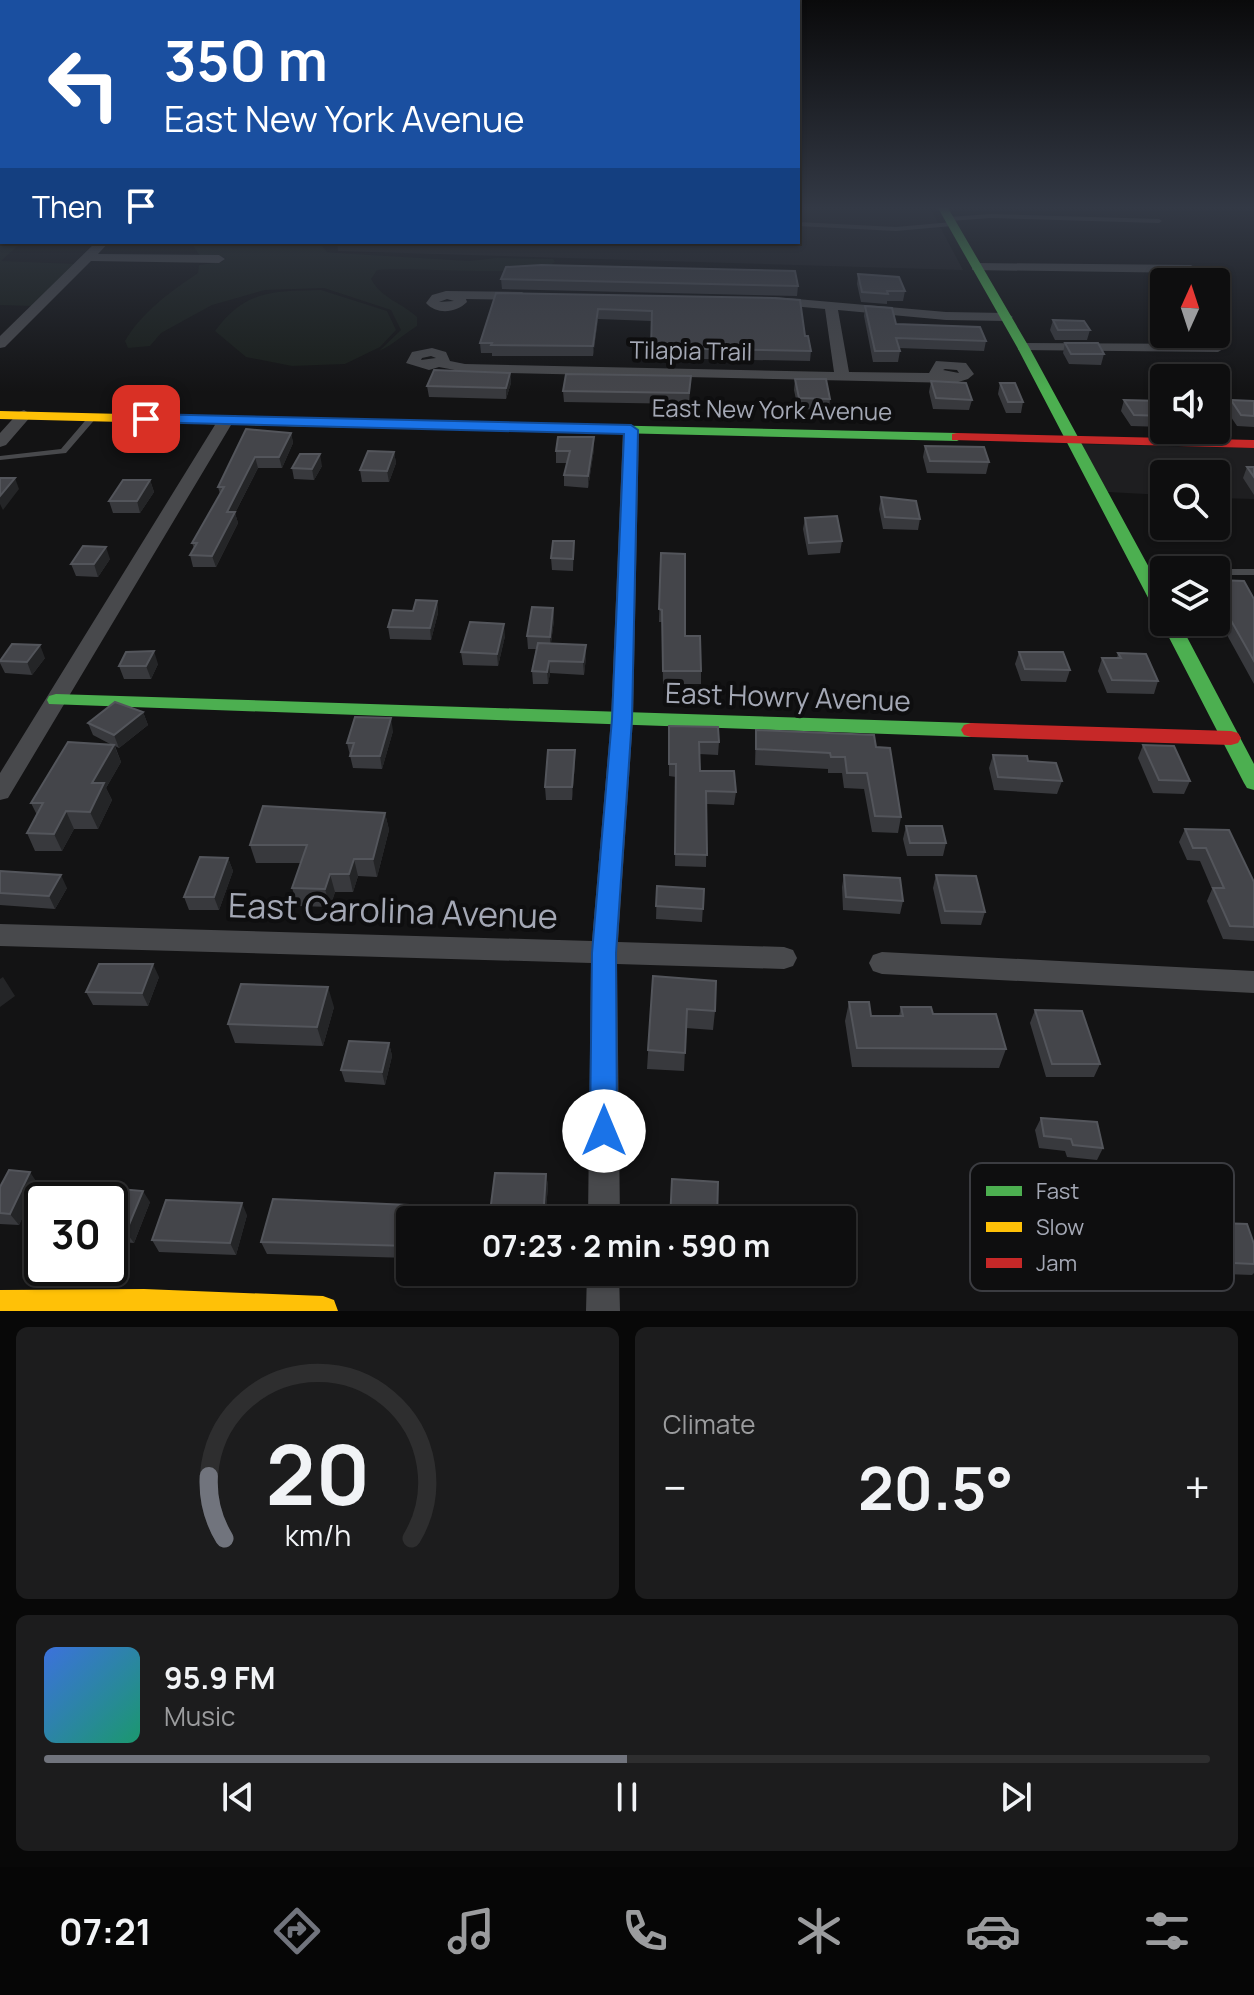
<!DOCTYPE html>
<html lang="en">
<head>
<meta charset="utf-8">
<style>
  body { margin:0; font-family:Manrope,sans-serif; background:#1c1c1d; color:#f1f3f6; height:100vh; display:flex; flex-direction:column; font-size:30px; white-space:nowrap }
  * { box-sizing:border-box; margin:0 }
  p { font-size:26px; color:#9b9c9e }
  .icon { flex:none; width:44px; height:44px; fill:none; stroke:currentColor; stroke-width:2; stroke-linecap:round; stroke-linejoin:round }
  .map { position:relative; height:1311px; overflow:hidden }
  .drawer { display:flex; flex-direction:column; gap:16px; padding:16px; background:#080808; flex:1 }
  .drawer>* { flex:none }
  .banner { position:absolute; left:0px; top:0px; width:800px; height:244px; box-shadow:0 2px 6px #0004,0 0 0 2px #2e2e2f; background:#1a4fa0; color:#fff; overflow:hidden }
  .needle { width:52px; rotate:3deg }
  .controls { position:absolute; left:1150px; top:268px; display:grid; gap:16px }
  .controls a { display:grid; place-items:center; width:80px; height:80px; border-radius:8px; background:#0e0e0f; box-shadow:0 2px 6px #0004,0 0 0 2px #2e2e2f; font-size:40px }
  .speed { position:absolute; left:24px; top:1182px; display:flex; gap:16px; font-size:40px; font-weight:700; text-align:center }
  .speed>* { display:grid; place-content:center; width:104px; height:104px; border-radius:50%; background:#0e0e0f; box-shadow:0 2px 6px #0004,0 0 0 2px #2e2e2f; line-height:1 }
  .speed .limit { border:4px solid #111; border-radius:12px; background:#fff; color:#111 }
  .pin { position:absolute; display:grid; place-items:center; width:68px; height:68px; color:#fff; margin:-34px; border-radius:16px; box-shadow:0 4px 12px #0006 }
  .me { position:absolute; width:88px; margin:-44px; rotate:0deg; stroke-linejoin:round; filter:drop-shadow(0 0 6px #0008) }
  .turn { display:flex; align-items:center; gap:28px; height:168px; padding:0 32px; font-size:36px }
  .turn .icon { width:104px; height:104px; stroke-width:2.5 }
  .turn b { display:block; font-size:56px; line-height:68px }
  .then { display:flex; align-items:center; height:76px; padding:0 32px; background:#0003; gap:16px; font-size:30px }
  .big { font-size:60px; font-weight:700; line-height:1.1 }
  .drawer .card { flex:1; display:flex; flex-direction:column; justify-content:center; gap:12px; min-width:0; padding:0 28px; border-radius:12px; background:#1c1c1d }
  .drawer .dial { align-items:center; gap:0 }
  .dial svg { height:208px; overflow:visible; fill:none; stroke:#2e2e2f; stroke-width:7; stroke-linecap:round; text-anchor:middle }
  .dial text { fill:#f1f3f6; stroke:none }
  .song { display:flex; align-items:center; gap:24px }
  .cover { width:96px; height:96px; border-radius:12px; background:linear-gradient(135deg,hsl(220 70% 55%),hsl(160 70% 35%)) }
  .played { height:8px; border-radius:4px; background:linear-gradient(90deg,#71747d 50%,#2e2e2f 50%) }
  .keys { display:flex; justify-content:space-around; direction:ltr }
  .heat { display:flex; justify-content:space-between; align-items:center; font-size:44px; direction:ltr }
  .drawer .tiles { flex:1; display:grid; gap:16px; grid-template-columns:1fr 1fr }
  .card:last-child { grid-column:span 2 }
  .trip { position:absolute; left:396px; top:1206px; width:460px; height:80px; border-radius:8px; background:#0e0e0f; box-shadow:0 2px 6px #0004,0 0 0 2px #2e2e2f; font-weight:700; line-height:80px; text-align:center }
  .tabs { display:flex; height:128px; justify-content:space-around; align-items:center; background:#060606; color:#9b9c9e }
  .tabs .icon { width:56px; height:56px }
  .tabs .current { color:#71747d }
  .tabs b { font-size:36px; color:#f1f3f6 }
  .map>svg:first-child { display:block }
  .built { fill:#1e1e20 }
  .green { fill:#181d19 }
  .lines { fill:none; stroke-linecap:round; stroke-linejoin:round }
  .lane { fill:#48494c; fill-rule:evenodd }
  .street { fill:#48494c; fill-rule:evenodd }
  .fast { fill:#4caf50; fill-rule:evenodd }
  .slow { fill:#ffc107; fill-rule:evenodd }
  .jam { fill:#c62828; fill-rule:evenodd }
  .wall { fill:#38393d }
  .shaded-wall { fill:#242527 }
  .building { fill:#44454a; stroke:#53555b; stroke-width:2 }
  .route { fill:#1a73e8; stroke:#114b97; stroke-width:2 }
  .labels { text-anchor:middle; dominant-baseline:central; stroke-width:8; stroke-linejoin:round; paint-order:stroke }
  .far-street-label { font-size:24px; fill:#a4a8b5; stroke:#0e0e0f }
  .street-label { font-size:28px; fill:#a4a8b5; stroke:#0e0e0f }
  .near-street-label { font-size:34px; fill:#a4a8b5; stroke:#0e0e0f }
  .key { fill:#0e0e0f; stroke:#3b3c41; stroke-width:2 }
  .key-label { font-size:22px; fill:#a4a8b5 }
</style>
</head>
<body>
<div class="map">
<svg width="1254" height="1311" viewBox="0 0 1254 1311">
  <rect width="100%" height="100%" fill="#131314"/>
  <path class="built" d="M798 208H930L963 270 338 251 337 242H798Z
    M1081 444 1254 448V499L1216 498V474H1164V495L1108 492Z"/>
  <path class="green" d="M0 208 2 242H22L1 261 76 264 32 306 0 305Z
    M191 242H319L327 252 337 253 469 261 497 258 553 259 555 262C535 279 413 266 377 270L371 279C382 299 401 302 417 317V326C404 334 393 345 379 351L401 330 391 310 324 288 265 290 212 305 161 333 150 346 128 348 125 341C141 313 171 291 198 273L199 265 222 262 226 258 200 256Z
    M321 290 387 311 396 330 380 347 345 364 292 366 246 357 215 331C245 290 273 291 321 290Z"/>
  <g class="lines">
    <path class="lane" d="M991 214 1159 219 1162 221 1159 223 991 218 949 221 946 219 949 217Z
      M798 222 896 227 952 222 955 224 952 226 896 231 798 226Z
      M90 415H96L97 417 66 453 0 460V456L61 449Z
      M1145 567H1164L1169 570H1164V573L1142 572 1140 570Z
      M1216 569H1254V575H1216V570H1213Z"/>
    <path class="street" d="M96 242H109L98 254 219 255 225 259 219 263 91 261 5 347 0 348V336Z
      M976 263 1191 265 1197 269 1191 273 972 270V264Z
      M446 291 522 292 528 296 522 300 466 299 467 302C456 313 437 315 426 303L432 295ZM447 299 454 301 439 302Z
      M774 297 946 312 1006 313 1013 317 1006 321 946 320 838 310 849 372 929 373 936 361 966 363 974 374 968 379 955 383 465 372 439 367 429 370 406 363 412 352 432 348 446 352 450 361 465 364 834 372 825 309 769 304 768 301ZM431 356 436 358 421 360 422 358ZM945 369 957 370 959 373 943 370Z
      M1023 343 1218 344 1225 348 1218 352 1018 350V344Z
      M24 410 32 415 6 445 0 447V433L19 412Z
      M226 415 234 420 8 798 0 800V773L218 420Z
      M631 425 639 430 633 719 618 942 784 947 793 950 797 958 793 966 784 969 617 964 620 1220H588L591 963 0 946V924L592 941 611 719 623 430Z
      M882 952 1254 971V993L882 974 873 971 869 963 873 955Z
      M587 1272H619L620 1311H586Z"/>
    <path class="fast" d="M938 208H948L1029 347 1164 595V616L1155 611 1017 347Z
      M369 420 957 433 964 437 957 441 364 427 362 424Z
      M1164 618V622H1179L1254 764V790L1247 788 1244 783 1161 622Z
      M56 694 971 723 978 725 981 730 978 735 971 737 49 704 47 700 49 696Z"/>
    <path class="slow" d="M0 411 369 420 376 424 369 428 0 419Z
      M144 1289 323 1296 334 1300 338 1311H0V1290Z"/>
    <path class="jam" d="M957 433 1254 440V448L952 440V434Z
      M971 723 1231 731 1238 733 1241 738 1238 743 1231 745 971 737 964 735 961 730 964 725Z"/>
  </g>
  <path class="wall" d="M858 274 905 291 903 301H887V304L861 302 857 284Z
    M501 279 798 286 797 296 502 289Z
    M496 293 773 298 805 336 811 351 810 361 651 358V321L598 319 593 356H492V353H481L480 343Z
    M865 306 896 324 986 341 984 351 899 348 900 351 898 362H873L864 316Z
    M1053 320 1090 330 1087 340H1055L1050 330Z
    M1065 343 1104 354 1101 365 1069 364 1063 353Z
    M510 373 511 383 506 399 429 397 427 386Z
    M691 376 689 404 564 402 563 391Z
    M795 379 830 399 829 410 798 409 794 390Z
    M931 381 972 400 969 410 933 409 929 392Z
    M1000 383 1023 402 1021 413H1006L998 394Z
    M1124 400 1164 405V427L1131 426 1121 411Z
    M1231 400 1254 401V427L1237 426 1227 411Z
    M246 429 291 433 293 443 282 468H258L235 513 238 523 216 567H193L190 555 194 548 192 543 220 494 218 487Z
    M925 446 989 462 986 474 927 473 923 457Z
    M594 449 588 488 564 486V475L567 463H556V451Z
    M394 452 396 463 389 482H362L360 470Z
    M322 466 314 480 294 479 292 468Z
    M1247 467H1254V495L1243 478Z
    M150 480 154 492 140 513H113L109 501Z
    M1159 494H1164V520L1155 506Z
    M881 497 920 519 918 530 883 529 879 509Z
    M805 518 842 541 840 553 808 555 803 529Z
    M574 541 573 571 552 570 551 558Z
    M661 553 685 636 701 671V684H663L662 622H659Z
    M110 559 98 577 76 576 71 564Z
    M1216 580 1254 599V684L1216 615Z
    M437 601 438 613 431 640 390 639 388 627 413 611Z
    M553 608 554 620 551 643 586 645V657L584 675 550 673 548 684H533L532 671 536 649H528L527 636Z
    M505 636 498 666 463 665 461 652Z
    M1019 652 1070 670 1066 682 1021 681 1015 664Z
    M1118 653 1158 681 1154 694 1107 693 1098 671 1102 658H1117Z
    M45 658 32 675 5 673 0 663V660Z
    M158 664 151 679H124L119 666Z
    M143 712 148 725 119 748 115 746 121 762 106 788 112 800 98 829H74L62 851H35L27 833 37 815 31 803 112 745 93 735 88 723Z
    M669 726 719 742 718 755 699 754 700 771 736 792 734 805 707 804 706 867 675 866 676 777 669 776Z
    M756 730 876 747 901 817 898 833 872 832 864 789 844 788 842 773H828V769L755 765Z
    M393 731 382 769 353 768 347 743Z
    M1143 745 1190 781 1184 794 1153 793 1138 758Z
    M575 750V763L572 800H546L545 787Z
    M993 755 1028 761 1062 781 1057 794 994 790 989 768Z
    M385 813 389 830 377 877 358 876 353 892H335L330 907 298 906 292 888 301 863H256L250 845Z
    M906 826 946 843 943 856H907L903 839Z
    M1185 829 1254 882V941L1223 939 1207 901 1212 889 1200 861 1187 860 1179 842Z
    M228 858 233 871 219 910H189L184 897Z
    M0 871 67 888 55 909 0 905Z
    M844 875 903 901 900 914 843 910 842 887Z
    M936 875 985 912 981 925 941 924 933 888Z
    M657 886 704 889 702 922 656 919Z
    M653 976 715 1011 713 1030 686 1028 684 1071 647 1069Z
    M159 977 148 1006 93 1005 86 992Z
    M849 1002 871 1016H899L901 1007 933 1014 1006 1049 999 1068 852 1067 845 1021Z
    M334 1007 323 1046 235 1043 228 1024Z
    M1035 1010 1100 1064 1094 1077H1046L1030 1023Z
    M389 1043 392 1056 385 1085 345 1082 341 1070Z
    M1041 1118 1103 1148 1097 1160 1067 1157 1065 1151 1039 1148 1035 1130Z
    M546 1174 548 1186 545 1220H491L490 1212Z
    M38 1184 19 1225 0 1224V1187Z
    M110 1200 150 1202 134 1243 110 1241Z
    M1099 1200 1137 1220 1254 1244V1273L1252 1275 1144 1271 1142 1274 1076 1272 1065 1230 1071 1218 1094 1219 1093 1212Z
    M454 1207 456 1220H410V1258L267 1254 261 1242Z
    M746 1210 843 1213 848 1252 845 1263H842V1220H745Z
    M247 1215 236 1255 159 1252 152 1240Z"/>
  <path class="shaded-wall" d="M598 309V319L593 356V346Z
    M510 373 511 383 506 399V388Z
    M291 433 293 443 282 468 279 457Z
    M594 437V449L588 488V476Z
    M394 452 396 463 389 482 387 471Z
    M320 454 322 466 314 480 312 469Z
    M255 457 258 468 235 513 238 523 216 567 212 556 227 512Z
    M15 478 19 489 3 510 0 504V496Z
    M150 480 154 492 140 513 137 501Z
    M106 547 110 559 98 577 94 564Z
    M437 601 438 613 431 640 430 628Z
    M553 608 554 620 550 649V637Z
    M504 624 505 636 498 666 497 654Z
    M40 645 45 658 32 675 27 662Z
    M586 645V657L584 675 583 662Z
    M154 651 158 664 151 679 146 666Z
    M549 661 550 673 548 684 547 672Z
    M143 712 148 725 119 748 114 735Z
    M391 718 393 731 382 769 380 756Z
    M114 745 121 762 106 788 112 800 98 829 90 812 92 783Z
    M575 750V763L572 800V787Z
    M66 811 74 829 62 851 54 834Z
    M385 813 389 830 377 877 373 859Z
    M228 858 233 871 219 910 214 897Z
    M354 859 358 876 353 892 349 874Z
    M330 874 335 892 330 907 325 889Z
    M61 875 67 888 55 909 49 896Z
    M153 964 159 977 148 1006 142 993Z
    M3 977 15 996 0 1007V979Z
    M328 987 334 1007 323 1046 317 1027Z
    M389 1043 392 1056 385 1085 382 1072Z
    M30 1172 38 1184 19 1225 10 1214Z
    M546 1174 548 1186 545 1220H543Z
    M143 1191 150 1202 134 1243 126 1232Z
    M242 1203 247 1215 236 1255 230 1243Z
    M454 1207 456 1220H452Z"/>
  <path class="building" d="M541 265 795 271 798 286 501 279 506 267Z
    M858 274 899 277 905 291H887L888 294 862 292Z
    M496 293 773 298 800 300 805 336H808L811 351 651 348 652 311 598 309 593 346 491 345 492 343H480Z
    M865 306 892 308 896 324 980 327 986 341 896 338 900 351H875Z
    M1053 320 1084 321 1090 330H1058Z
    M1065 343H1098L1104 354H1071Z
    M434 370 510 373 506 388 427 386Z
    M566 374 691 376 689 393 563 391Z
    M795 379H826L830 399 799 398Z
    M931 381 966 383 972 400 936 398Z
    M1000 383H1015L1023 402H1008Z
    M1124 400 1161 401 1164 405V416L1134 415Z
    M1231 400 1254 401V416L1241 415Z
    M246 429 291 433 279 457H255L227 512H235L212 556 190 555 197 543H192L224 487H218Z
    M558 437H594L588 476 564 475 570 451H556Z
    M925 446 984 447 989 462 930 461Z
    M368 451 394 452 387 471 360 470Z
    M300 454H320L312 469 292 468Z
    M1247 467H1254V477Z
    M0 478H15L0 496Z
    M123 480H150L137 501H109Z
    M1159 494H1164V502Z
    M881 497 916 501 920 519 885 517Z
    M837 516 842 541 809 543 805 518Z
    M553 541H574L573 559 551 558Z
    M83 546 106 547 94 564H71Z
    M661 553 685 554V636H700L701 671H663L662 610 659 609Z
    M1216 580 1244 581 1254 599V661L1216 594Z
    M416 600 437 601 430 628 388 627 393 610 413 611Z
    M532 607 553 608 550 637 527 636Z
    M470 622 504 624 497 654 461 652Z
    M538 643 586 645 583 662 549 661 547 672 532 671Z
    M12 644 40 645 27 662 0 661Z
    M154 651 146 666H119L126 652Z
    M1019 652H1063L1070 670 1025 669Z
    M1118 653 1146 654 1158 681 1112 680 1102 658H1121Z
    M115 702 143 712 114 735 88 723Z
    M355 717 391 718 380 756H350L354 743H347Z
    M669 726 718 727 719 742H699L700 771H734L736 792 706 791 707 855 675 854 676 764H669Z
    M756 730 874 735 876 747 890 748 901 817 875 816 867 773H847L845 757H831L830 753 756 749Z
    M68 742 114 745 92 783H104L90 812 66 811 54 834 27 833 43 803H31Z
    M1143 745 1174 746 1190 781 1159 780Z
    M548 750H575L572 787H545Z
    M993 755 1027 756 1028 761 1056 763 1062 781 998 777Z
    M263 806 385 813 373 859H354L349 874H330L325 889 292 888 307 845H250Z
    M906 826H942L946 843H910Z
    M1185 829 1229 830 1254 882V927L1230 926 1213 888H1224L1206 848H1193Z
    M200 857 228 858 214 897H184Z
    M0 871 61 875 49 896 0 893Z
    M844 875 900 878 903 901 846 897Z
    M936 875 976 876 985 912 945 911Z
    M657 886 704 889 703 909 656 906Z
    M99 964H153L142 993 86 992Z
    M653 976 716 981 715 1011 687 1009 685 1053 648 1050Z
    M241 984 328 987 317 1027 228 1024Z
    M849 1002H869L871 1016H903L901 1007H931L933 1014H996L1006 1049 857 1048Z
    M1035 1010 1082 1011 1100 1064H1052Z
    M349 1041 389 1043 382 1072 341 1070Z
    M1041 1118 1097 1122 1103 1148 1073 1145 1071 1139 1044 1136Z
    M9 1170 30 1172 10 1214 0 1213V1187Z
    M495 1173 546 1174 543 1220H500L501 1212H490Z
    M672 1179 718 1182 717 1220H670Z
    M76 1185 143 1191 126 1232 110 1230V1200H69Z
    M273 1199 454 1207 452 1220H410V1246L261 1242Z
    M166 1200 242 1203 230 1243 152 1240Z
    M1099 1200 1131 1201 1137 1220 1247 1224 1254 1244V1264L1148 1259 1149 1263 1082 1261 1071 1218 1104 1219Z
    M746 1210 843 1213 848 1252H842V1220H746Z"/>
  <linearGradient id="sky" x2="0" y2="1"><stop stop-color="#0a0a0b"/><stop offset="0.53" stop-color="#333945"/><stop offset="1" stop-color="#333945" stop-opacity="0"/></linearGradient>
  <rect width="1254" height="392" fill="url(#sky)"/>
  <path class="route" d="M146 414 631 425 638 430 632 719 616 953 617 1131 613 1140 604 1144 594 1140 590 1131 592 953 612 719 624 434 141 422 139 419Z"/>
  <g class="labels">
    <g class="far-street-label">
      <text transform="translate(691 350) rotate(1)">Tilapia Trail</text>
      <text transform="translate(772 409) rotate(1)">East New York Avenue</text>
    </g>
    <g class="street-label">
      <text transform="translate(788 696) rotate(2)">East Howry Avenue</text>
    </g>
    <g class="near-street-label">
      <text transform="translate(393 910) rotate(2)">East Carolina Avenue</text>
    </g>
  </g>
  <rect x="970" y="1163" width="264" height="128" rx="12" class="key"/>
  <rect x="986" y="1186" width="36" height="10" fill="#4caf50"/>
  <rect x="986" y="1222" width="36" height="10" fill="#ffc107"/>
  <rect x="986" y="1258" width="36" height="10" fill="#c62828"/>
  <g class="key-label">
    <text x="1036" y="1199">Fast</text>
    <text x="1036" y="1235">Slow</text>
    <text x="1036" y="1271">Jam</text>
  </g>
</svg>
<div class="controls">
<a><svg class="needle" viewBox="-14 -14 28 28"><path d="M0-13l5 13h-10z" fill="#e53935"/><path d="M0 13l5-13h-10z" fill="#9b9c9e"/></svg></a>
<a><svg class="icon" aria-label="sound" viewBox="0 0 24 24"><path d="M4 9h4l5-4v14l-5-4H4zM17 9q2 3 0 6"/></svg></a>
<a><svg class="icon" aria-label="search" viewBox="0 0 24 24"><circle cx="10" cy="10" r="6"/><path d="M15 15l6 6"/></svg></a>
<a><svg class="icon" aria-label="layers" viewBox="0 0 24 24"><path d="M12 4l9 5-9 5-9-5zM3 14l9 5 9-5"/></svg></a>
</div>
<div class="speed"><div class="limit">30</div></div>
<div class="pin" style="left:146px;top:419px;background:#d93025"><svg class="icon" aria-label="arrive" viewBox="0 0 24 24"><path d="M6 21V4h12l-3 4 3 4H6"/></svg></div>
<svg class="me" style="left:604px;top:1131px" viewBox="-20 -20 40 40"><circle r="19" fill="#fff"/><path d="M0-13L10 11 0 6-10 11z" fill="#1a73e8"/></svg>
<div class="trip">07:23 · 2 min · 590 m</div>
<div class="banner">
<div class="turn"><svg class="icon" aria-label="left" viewBox="0 0 24 24"><path d="M17 20v-9H6M10 6l-5 5 5 5"/></svg><div><b>350 m</b>East New York Avenue</div></div>
<div class="then">Then<svg class="icon" aria-label="arrive" viewBox="0 0 24 24"><path d="M6 21V4h12l-3 4 3 4H6"/></svg></div>
</div>
</div>
<section class="drawer">
<div class="tiles">
<div class="card dial"><svg viewBox="0 0 100 80">
<path d="M14 69A42 42 0 1 1 86 69"/>
<path d="M14 69A42 42 0 0 1 8 45" stroke="#71747d"/>
<text x="50" y="56" font-size="32" font-weight="700">20</text>
<text x="50" y="72" font-size="11">km/h</text>
</svg></div>
<div class="card"><p>Climate</p>
<div class="heat"><a>−</a><b class="big">20.5°</b><a>+</a></div>
</div>
<div class="card">
<div class="song"><i class="cover"></i><div><b>95.9 FM</b><p>Music</p></div></div>
<div class="played"></div>
<div class="keys"><svg class="icon" aria-label="previous" viewBox="0 0 24 24"><path d="M18 5L8 12l10 7zM5 5v14"/></svg><svg class="icon" aria-label="pause" viewBox="0 0 24 24"><path d="M8 5v14M16 5v14"/></svg><svg class="icon" aria-label="next" viewBox="0 0 24 24"><path d="M6 5l10 7-10 7zM19 5v14"/></svg></div>
</div>
</div>
</section>
<nav class="tabs">
<b>07:21</b>
<svg class="icon current" aria-label="directions" viewBox="0 0 24 24"><path d="M12 3l9 9-9 9-9-9zM9 14v-3h6M13 9l2 2-2 2"/></svg>
<svg class="icon" aria-label="music" viewBox="0 0 24 24"><path d="M9 18V5l10-2v13"/><circle cx="6" cy="18" r="3"/><circle cx="16" cy="16" r="3"/></svg>
<svg class="icon" aria-label="phone" viewBox="0 0 24 24"><path d="M5 4h4l2 5-3 2q2 4 5 5l2-3 5 2v4C11 20 4 13 5 4z"/></svg>
<svg class="icon" aria-label="climate" viewBox="0 0 24 24"><path d="M12 3v18M4 7l16 10M4 17L20 7"/></svg>
<svg class="icon" aria-label="car" viewBox="0 0 24 24"><path d="M5 17H2v-5l4-1 3-4h7l3 4 3 1v5h-3M9 17h6M6 11h13"/><circle cx="7" cy="17" r="2"/><circle cx="17" cy="17" r="2"/></svg>
<svg class="icon" aria-label="filters" viewBox="0 0 24 24"><path d="M4 7h16M4 17h16"/><circle cx="9" cy="7" r="2"/><circle cx="15" cy="17" r="2"/></svg>
</nav>
</body>
</html>
